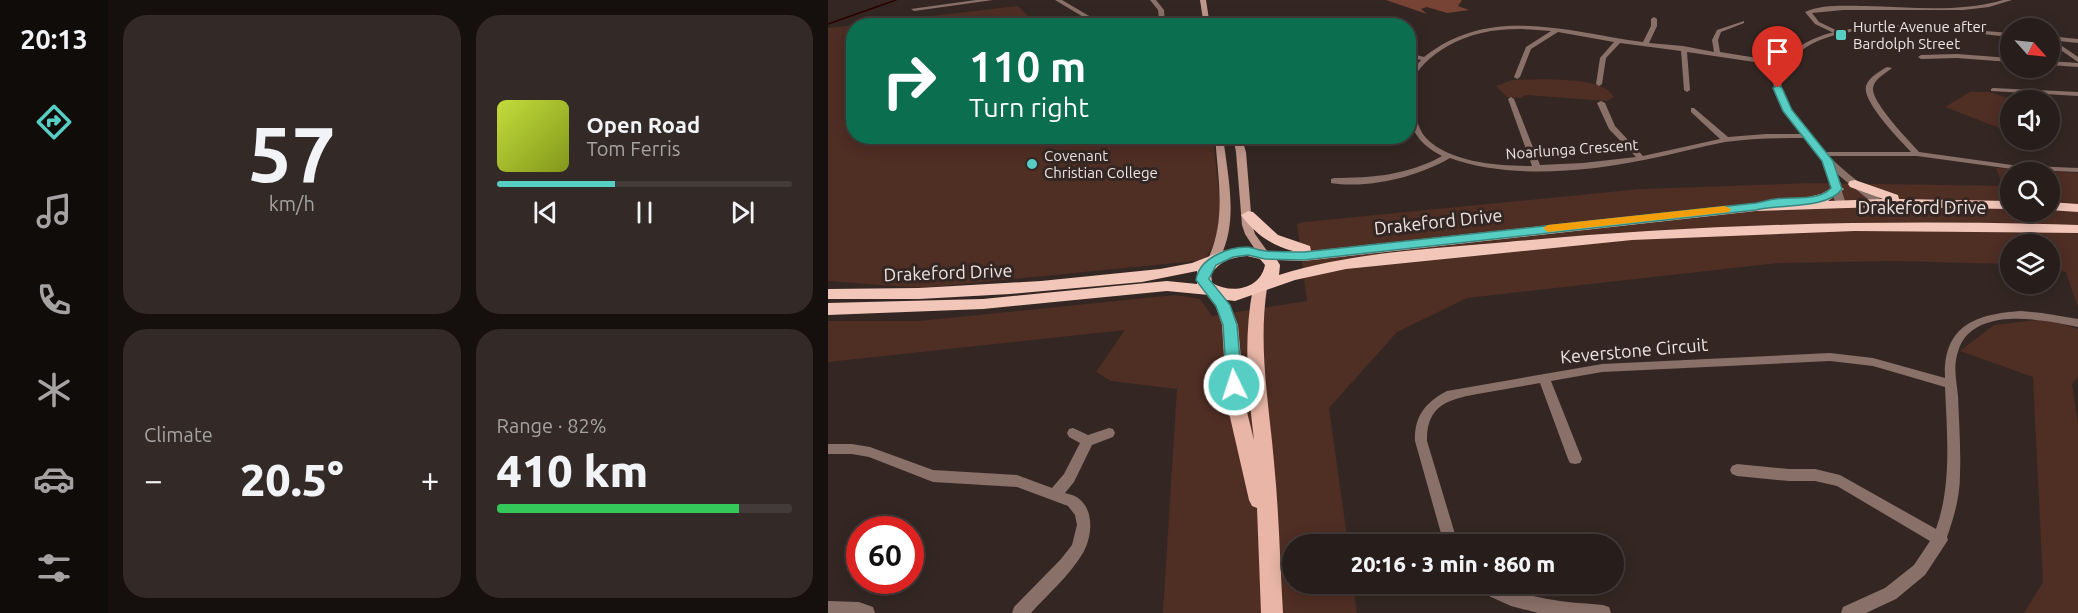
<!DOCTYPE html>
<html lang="en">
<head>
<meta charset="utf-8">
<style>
  body { margin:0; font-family:Ubuntu,sans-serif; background:#332a27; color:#f1f3f6; height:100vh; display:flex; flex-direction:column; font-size:22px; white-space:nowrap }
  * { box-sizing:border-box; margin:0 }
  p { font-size:20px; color:#a4a2a2 }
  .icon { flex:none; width:33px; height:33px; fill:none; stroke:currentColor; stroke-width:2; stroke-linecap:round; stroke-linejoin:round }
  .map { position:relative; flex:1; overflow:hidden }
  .panel { display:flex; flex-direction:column; gap:15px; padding:15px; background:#15100e; width:720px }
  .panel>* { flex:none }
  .banner { position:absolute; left:18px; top:18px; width:570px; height:126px; border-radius:24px; box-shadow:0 3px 15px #0003,0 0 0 2px #433b39; background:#0b6e4f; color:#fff; overflow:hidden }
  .needle { width:39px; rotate:117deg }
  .buttons { position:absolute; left:1172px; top:18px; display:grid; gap:12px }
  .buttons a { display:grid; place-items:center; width:60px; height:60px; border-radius:50%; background:#271d1a; box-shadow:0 3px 15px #0003,0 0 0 2px #433b39; font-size:30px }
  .speed { position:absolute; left:18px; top:516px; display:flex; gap:12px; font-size:30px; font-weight:700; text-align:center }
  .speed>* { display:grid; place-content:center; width:78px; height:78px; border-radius:50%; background:#271d1a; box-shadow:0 3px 15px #0003,0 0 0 2px #433b39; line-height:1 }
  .speed .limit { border:9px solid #d22; background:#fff; color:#111 }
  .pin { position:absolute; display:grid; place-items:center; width:51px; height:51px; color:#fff; margin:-62px -26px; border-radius:50% 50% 50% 0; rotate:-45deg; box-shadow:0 0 6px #0007 }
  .pin .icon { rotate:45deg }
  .me { position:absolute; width:66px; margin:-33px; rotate:356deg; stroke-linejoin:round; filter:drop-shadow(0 0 4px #0008) }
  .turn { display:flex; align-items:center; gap:21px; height:126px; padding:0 24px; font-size:27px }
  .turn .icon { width:78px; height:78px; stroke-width:2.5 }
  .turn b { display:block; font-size:42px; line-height:51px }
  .big { font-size:45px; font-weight:800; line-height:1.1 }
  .panel .card { flex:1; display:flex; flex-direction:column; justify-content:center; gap:9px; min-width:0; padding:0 21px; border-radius:24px; background:#332a27 }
  .panel .dial { align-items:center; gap:0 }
  .dial b { font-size:78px; line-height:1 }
  .song { display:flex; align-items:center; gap:18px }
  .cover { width:72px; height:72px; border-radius:9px; background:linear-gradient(135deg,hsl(70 70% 55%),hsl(70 70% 35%)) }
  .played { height:6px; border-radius:3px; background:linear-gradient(90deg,#56cec3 40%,#433b39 40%) }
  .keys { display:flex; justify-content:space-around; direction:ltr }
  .heat { display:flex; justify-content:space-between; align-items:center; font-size:33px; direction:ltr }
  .charge { height:9px; border-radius:4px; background:linear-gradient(90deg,#34c759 82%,#433b39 0) }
  .panel .tiles { flex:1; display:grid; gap:15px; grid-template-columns:repeat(2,1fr) }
  .trip { position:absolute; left:454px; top:534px; width:342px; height:60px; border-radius:30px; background:#271d1a; box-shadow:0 3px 15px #0003,0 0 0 2px #433b39; font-weight:800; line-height:60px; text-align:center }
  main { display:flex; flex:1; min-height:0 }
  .dock { display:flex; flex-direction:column; width:108px; justify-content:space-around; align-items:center; background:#100c0a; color:#a4a2a2 }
  .dock .icon { width:42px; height:42px }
  .dock .on { color:#56cec3 }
  .dock b { font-size:27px; color:#f1f3f6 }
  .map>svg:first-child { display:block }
  .green { fill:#4f2e24; fill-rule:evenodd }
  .forest { fill:#764334 }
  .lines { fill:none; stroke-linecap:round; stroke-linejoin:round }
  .stream { stroke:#2a0000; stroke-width:1.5 }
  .minor { fill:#897069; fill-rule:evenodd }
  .tertiary { fill:#897069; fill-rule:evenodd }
  .secondary { fill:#bf978b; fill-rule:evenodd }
  .primary { fill:#e8b5a6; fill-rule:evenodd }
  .trunk { fill:#f2c6b9; fill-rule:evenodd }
  .route { fill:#56cec3; stroke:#38867f; stroke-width:1.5 }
  .slow { fill:#f59e0b }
  .poi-dot { fill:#56cec3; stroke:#342723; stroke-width:2 }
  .labels { text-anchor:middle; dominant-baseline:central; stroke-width:6; stroke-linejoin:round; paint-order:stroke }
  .far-poi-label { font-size:15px; fill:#ede4e2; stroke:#342723; text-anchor:start }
  .far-street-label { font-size:15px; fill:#ede4e2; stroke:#342723 }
  .street-label { font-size:18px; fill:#ede4e2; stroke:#342723 }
</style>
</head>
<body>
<main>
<nav class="dock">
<b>20:13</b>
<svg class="icon on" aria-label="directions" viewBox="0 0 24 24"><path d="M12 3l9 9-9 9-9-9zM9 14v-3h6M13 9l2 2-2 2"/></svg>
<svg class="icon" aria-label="music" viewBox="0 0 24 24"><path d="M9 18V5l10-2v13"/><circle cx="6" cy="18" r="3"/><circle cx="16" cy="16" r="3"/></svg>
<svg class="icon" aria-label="phone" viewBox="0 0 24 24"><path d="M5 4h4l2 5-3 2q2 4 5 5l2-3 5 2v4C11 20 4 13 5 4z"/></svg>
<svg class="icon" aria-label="climate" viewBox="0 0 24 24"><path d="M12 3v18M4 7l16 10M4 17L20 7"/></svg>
<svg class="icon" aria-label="car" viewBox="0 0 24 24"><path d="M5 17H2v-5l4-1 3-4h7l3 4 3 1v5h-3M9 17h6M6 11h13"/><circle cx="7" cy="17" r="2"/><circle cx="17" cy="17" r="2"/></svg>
<svg class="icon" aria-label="filters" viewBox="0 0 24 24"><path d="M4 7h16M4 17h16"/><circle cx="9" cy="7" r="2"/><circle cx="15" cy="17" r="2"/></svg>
</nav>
<section class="panel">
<div class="tiles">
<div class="card dial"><b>57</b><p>km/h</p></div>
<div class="card">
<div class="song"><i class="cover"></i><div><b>Open Road</b><p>Tom Ferris</p></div></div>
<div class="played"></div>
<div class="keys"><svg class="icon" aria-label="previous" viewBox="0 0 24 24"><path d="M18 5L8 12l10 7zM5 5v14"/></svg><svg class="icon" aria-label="pause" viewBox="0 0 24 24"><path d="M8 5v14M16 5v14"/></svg><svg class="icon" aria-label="next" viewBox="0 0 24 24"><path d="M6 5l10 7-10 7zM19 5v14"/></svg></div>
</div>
<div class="card"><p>Climate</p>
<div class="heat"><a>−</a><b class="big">20.5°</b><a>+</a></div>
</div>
<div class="card"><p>Range · 82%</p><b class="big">410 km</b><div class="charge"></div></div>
</div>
</section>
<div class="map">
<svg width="1250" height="613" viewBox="0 0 1250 613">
  <rect width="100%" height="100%" fill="#342723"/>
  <path class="green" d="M190 6 209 25 26 26V136L385 137 392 206 391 233 377 260 93 288 0 281V28Z
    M718 79C737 81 775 78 786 97L779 101 698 95 692 98 679 97 668 86 684 80Z
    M1142 92H1161L1186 100H1182V132L1117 107Z
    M1168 168 1250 173V307L1238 272 1221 269V244H1182V264L1067 261 950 263 639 298 569 332 501 408 520 544H465V584H525L529 613H335L349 389 283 381 268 372 297 330 0 362V321H91L347 295 372 299 384 316 479 301 469 224 477 222 812 189 986 183 1175 186ZM1182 172H1221V212H1182Z
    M1217 319 1250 329V377L1244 384 1250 424V613H1196L1215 582 1205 377 1132 351 1166 325Z"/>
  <path class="forest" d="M558 0H634L630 6 641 10 619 13 599 7 593 9 599 14Z"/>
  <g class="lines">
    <path class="stream" d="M0 24 68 0"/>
    <path class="minor" d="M148 0H165L86 11 83 9Z
      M227 0H234L268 20 287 22 331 19 330 10 322 0H328L336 10 337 26H331V22L290 26 267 24Z
      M1175 0H1184L1161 7 1135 10H1015L984 13 991 22 1012 32V34L1010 35 987 24 977 12C994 4 1018 6 1037 6 1082 7 1131 13 1175 0Z
      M826 17 829 19V26L821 43 855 46 886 52 884 40 889 30 916 21V23L893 32 890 40 892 52 954 62 957 64 954 66 859 52 862 90 859 92 856 90 853 51 792 43 778 58 774 84 771 86 768 84 772 58 786 42 730 32 703 49 692 77 689 79 686 77 698 47 723 31C685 27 651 28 618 47 603 56 590 67 583 84L580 86V75L593 60 580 57V53L596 57C662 4 740 32 815 42L823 26V19Z
      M1221 37 1250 57V62L1221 42Z
      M1129 54 1182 58V62L1129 58 1093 59 1090 57 1093 55Z
      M1221 61 1250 63V67L1221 65Z
      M1059 67 1064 68C1058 73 1046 79 1045 88 1043 102 1081 141 1091 152L1184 165 1250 168V172L1184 169 1089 156H991V152H1083C1072 140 1034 102 1038 86 1041 77 1052 71 1059 67Z
      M1165 88 1250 92V96L1163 91V89Z
      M580 97 583 99C587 112 589 128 598 138 622 163 672 166 704 166L680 99 683 97 686 99 712 165 755 163 808 157 781 129 769 103 773 101 777 103 787 126 815 156 892 139 863 112V108H866L900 137 938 134H979L983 136 979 138C952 138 924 138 897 142 870 147 843 155 816 160 756 172 680 179 622 158 589 177 541 189 503 183V179L506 178C544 178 580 175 614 156 587 142 580 126 580 97Z
      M1193 311 1214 313 1250 319V327C1217 320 1155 307 1134 342 1131 347 1129 354 1128 360 1126 371 1129 385 1130 396 1131 422 1133 449 1132 475 1132 497 1126 517 1119 537L1120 540 1097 575 1068 599 1038 613H1013L1015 607 1057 588 1086 565 1102 541 1009 486 987 481H961L909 476 904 474 902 470 904 466 909 464 961 469H987L1012 475 1108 529C1124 484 1119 435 1117 387L1045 366 1002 361 774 372 723 381 754 459 752 463 747 464 742 463 740 459 712 383C695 386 678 389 661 392 628 398 598 400 599 441L630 544H616L587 441C586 416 598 402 619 391L774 364 1002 353 1045 358 1117 378C1115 326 1147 314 1193 311Z
      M245 428 260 435 281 428 285 429 287 433 285 437 264 445 246 482 237 493C240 494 246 495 250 498 267 510 264 537 255 553 242 575 220 594 203 613H184L186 607 233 559 244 545 249 525 247 515 240 506 189 487 105 482 41 457 24 454H0V444H24L42 447 105 470 189 475 224 488 236 474 252 443 241 437 239 433 241 429Z
      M646 584C669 581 687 593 710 597 731 602 753 603 775 605L781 607 783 613H710L683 606 663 597 649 589Z
      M0 601 31 602 45 607 47 613H0Z"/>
    <path class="tertiary" d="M1064 25 1097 26 1182 33V37C1125 31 1031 17 980 46 975 49 970 54 966 57 953 68 950 83 957 98 972 130 1001 158 1028 180 1037 188 1048 194 1056 203L1051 206 1047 205 1008 173 1018 204 1017 206H1009C1002 192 1002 171 994 159 978 138 958 121 948 96 942 80 947 65 960 55 991 29 1025 28 1064 25Z
      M1221 36 1250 39V43L1221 40Z"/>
    <path class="secondary" d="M372 0H378L382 26H376Z
      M387 136H395C400 179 412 225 389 263L385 264 379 261C399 221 390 179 387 136Z
      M405 136H413L418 152 424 225 427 234 442 255 440 257H432L417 234 414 225 408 152Z"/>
    <path class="primary" d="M432 283 439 288C430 347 441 403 446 462 451 512 452 563 455 613H433L429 508 424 506 421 500 399 404 394 325 388 307 375 290 377 287H387L402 305 410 325 417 404 426 440C420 389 415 339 425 288Z"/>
    <path class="trunk" d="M1027 180 1070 195 1071 199 1182 201V209L1051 207 928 211 476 261 449 260 452 265 451 275C524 252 603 249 679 242 869 224 1059 219 1250 225V233L1027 231 804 240 518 269 467 280 407 301 391 299 381 295 339 291 155 309 0 315V303L155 299 339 281 369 284V271L314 282 182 294 91 299H0V289L91 288 213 281 332 269 364 263 395 251 413 247 436 251H465C443 245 427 234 413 215L420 211 425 212 450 235 482 246 483 251 928 203 979 201 980 197 993 194 1009 185 1016 189 1000 201 1055 199 1022 187 1020 184 1022 181ZM419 256 432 259 437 265C432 290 403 294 384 283L383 274C392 261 404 257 419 256Z
      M1221 202 1250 204V212L1221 210Z"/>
  </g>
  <path class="route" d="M950 85 954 88 964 110 1005 161 1014 189C1000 209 953 204 928 210L476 260 437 259 420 255 405 257 388 265 381 279 402 305 409 325 414 385 412 389H401L399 385 395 325 388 306 368 280C371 258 400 247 420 247 426 248 432 251 438 251 450 252 463 252 476 252L928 203C934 202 940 200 947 199 964 196 990 202 1003 188L994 161 955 111 945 88Z"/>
  <path class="slow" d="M897 206 903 209 901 212 720 232 715 228 720 225Z"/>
  <g class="poi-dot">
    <rect x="1007" y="29" width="12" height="12" rx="3"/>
    <circle cx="204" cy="164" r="6"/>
  </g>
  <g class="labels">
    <g class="far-poi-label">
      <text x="1025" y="26">Hurtle Avenue after<tspan x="1025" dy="17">Bardolph Street</tspan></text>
      <text x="216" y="155">Covenant<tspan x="216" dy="17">Christian College</tspan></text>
    </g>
    <g class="far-street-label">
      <text transform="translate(744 149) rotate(-4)">Noarlunga Crescent</text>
    </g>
    <g class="street-label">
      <text x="1094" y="207">Drakeford Drive</text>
      <text transform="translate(610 221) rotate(-6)">Drakeford Drive</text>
      <text transform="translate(120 272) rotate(-2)">Drakeford Drive</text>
      <text transform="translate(806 350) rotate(-5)">Keverstone Circuit</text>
    </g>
  </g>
</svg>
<div class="buttons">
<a><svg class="needle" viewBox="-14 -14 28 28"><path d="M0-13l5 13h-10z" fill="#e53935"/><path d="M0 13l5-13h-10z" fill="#a4a2a2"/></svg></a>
<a><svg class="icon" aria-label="sound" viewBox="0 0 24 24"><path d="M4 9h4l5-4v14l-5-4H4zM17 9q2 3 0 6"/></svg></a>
<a><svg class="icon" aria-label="search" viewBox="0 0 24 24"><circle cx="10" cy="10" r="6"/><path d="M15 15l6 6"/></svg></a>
<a><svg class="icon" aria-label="layers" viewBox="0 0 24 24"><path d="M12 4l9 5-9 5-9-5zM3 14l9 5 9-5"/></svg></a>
</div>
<div class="speed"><div class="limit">60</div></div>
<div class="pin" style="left:950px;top:88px;background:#d93025"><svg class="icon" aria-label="arrive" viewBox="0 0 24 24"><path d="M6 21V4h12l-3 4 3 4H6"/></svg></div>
<svg class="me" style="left:406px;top:385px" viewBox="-20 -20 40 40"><circle r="17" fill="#56cec3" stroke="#fff" stroke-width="3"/><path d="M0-11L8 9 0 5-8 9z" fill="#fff"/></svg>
<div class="trip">20:16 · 3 min · 860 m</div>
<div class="banner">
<div class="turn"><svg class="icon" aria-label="right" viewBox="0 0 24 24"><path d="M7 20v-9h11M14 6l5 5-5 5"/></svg><div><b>110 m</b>Turn right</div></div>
</div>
</div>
</main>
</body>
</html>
